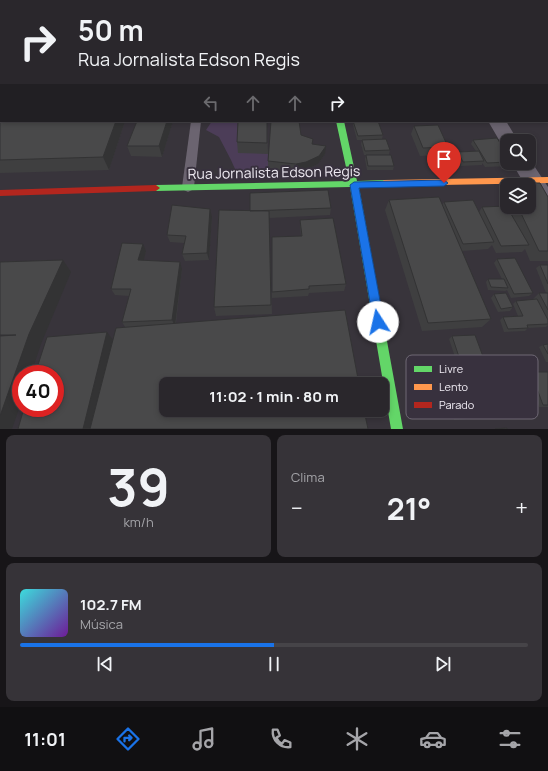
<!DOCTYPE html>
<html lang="pt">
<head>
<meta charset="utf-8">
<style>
  body { margin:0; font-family:Manrope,sans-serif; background:#363338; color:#f1f3f6; height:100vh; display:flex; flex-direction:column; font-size:15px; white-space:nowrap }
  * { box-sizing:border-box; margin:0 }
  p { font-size:13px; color:#a5a5a9 }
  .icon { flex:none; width:22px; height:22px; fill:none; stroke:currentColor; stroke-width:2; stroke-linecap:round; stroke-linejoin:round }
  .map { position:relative; height:429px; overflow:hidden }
  .panel { display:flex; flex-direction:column; gap:6px; padding:6px; background:#171518; flex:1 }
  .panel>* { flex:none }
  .guide { position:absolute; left:0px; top:0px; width:548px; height:122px; box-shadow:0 2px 6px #0003,0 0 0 1px #464448; background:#2a272c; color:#f1f3f6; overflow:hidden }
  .controls { position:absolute; left:500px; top:134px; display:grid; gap:8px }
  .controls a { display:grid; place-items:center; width:36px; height:36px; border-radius:8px; background:#2a272c; box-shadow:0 2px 6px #0003,0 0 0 1px #464448; font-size:20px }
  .speed { position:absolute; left:12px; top:365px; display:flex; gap:8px; font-size:20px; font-weight:700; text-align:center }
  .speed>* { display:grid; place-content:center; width:52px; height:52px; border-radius:50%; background:#2a272c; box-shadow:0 2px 6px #0003,0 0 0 1px #464448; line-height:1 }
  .speed .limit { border:6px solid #d22; background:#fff; color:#111 }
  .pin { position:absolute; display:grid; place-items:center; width:34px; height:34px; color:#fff; margin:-41px -17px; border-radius:50% 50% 50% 0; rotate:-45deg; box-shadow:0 0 4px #0007 }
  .pin .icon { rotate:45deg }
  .me { position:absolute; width:44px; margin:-22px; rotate:350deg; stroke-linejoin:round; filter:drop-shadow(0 0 3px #0008) }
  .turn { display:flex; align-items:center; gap:14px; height:84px; padding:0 12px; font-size:18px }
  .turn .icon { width:52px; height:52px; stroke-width:2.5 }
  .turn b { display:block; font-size:28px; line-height:34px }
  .lanes { display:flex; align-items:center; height:38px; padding:0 12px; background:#0003; justify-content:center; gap:20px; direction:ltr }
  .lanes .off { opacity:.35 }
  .big { font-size:30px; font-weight:700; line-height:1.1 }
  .panel .tile { flex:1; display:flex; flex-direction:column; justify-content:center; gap:6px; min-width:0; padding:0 14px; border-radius:8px; background:#363338 }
  .panel .dial { align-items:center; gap:0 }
  .dial b { font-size:52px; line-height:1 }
  .song { display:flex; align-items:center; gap:12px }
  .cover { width:48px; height:48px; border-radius:6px; background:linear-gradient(135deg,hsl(180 70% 55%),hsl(280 70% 35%)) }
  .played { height:4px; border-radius:2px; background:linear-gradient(90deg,#1a73e8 50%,#464448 50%) }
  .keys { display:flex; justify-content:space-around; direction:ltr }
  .heat { display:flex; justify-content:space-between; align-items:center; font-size:22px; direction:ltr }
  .panel .tiles { flex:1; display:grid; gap:6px; grid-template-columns:1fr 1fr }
  .tile:last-child { grid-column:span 2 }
  .trip { position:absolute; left:159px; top:377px; width:230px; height:40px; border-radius:8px; background:#2a272c; box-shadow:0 2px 6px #0003,0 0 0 1px #464448; font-weight:700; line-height:40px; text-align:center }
  .menu { display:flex; height:64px; justify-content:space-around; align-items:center; background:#111012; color:#a5a5a9 }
  .menu .icon { width:28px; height:28px }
  .menu .selected { color:#1a73e8 }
  .menu b { font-size:18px; color:#f1f3f6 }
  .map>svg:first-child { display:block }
  .green { fill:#4c3d58 }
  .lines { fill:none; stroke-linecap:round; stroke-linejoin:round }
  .lane { fill:#6b6470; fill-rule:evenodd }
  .street { fill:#6b6470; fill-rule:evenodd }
  .fast { fill:#63d668; fill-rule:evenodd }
  .slow { fill:#ff974d; fill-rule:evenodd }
  .jam { fill:#b3261e; fill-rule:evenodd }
  .wall { fill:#3f3f40; fill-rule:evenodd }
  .shaded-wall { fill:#333334 }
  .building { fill:#49494a; stroke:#333334 }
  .route { fill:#1a73e8; stroke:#114b97 }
  .labels { text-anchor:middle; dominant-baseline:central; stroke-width:4; stroke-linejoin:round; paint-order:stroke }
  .street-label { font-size:14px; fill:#f0ecf4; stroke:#38313e }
  .key { fill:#38313e; stroke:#6f6975; stroke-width:1 }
  .key-label { font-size:11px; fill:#f0ecf4 }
</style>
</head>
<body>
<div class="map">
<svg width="548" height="429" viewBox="0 0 548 429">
  <rect width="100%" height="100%" fill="#38343b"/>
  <path class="green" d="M212 121H239L268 154V168L239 178 231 160 219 137 206 130Z"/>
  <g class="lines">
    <path class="lane" d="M191 121H201L194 187 192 190 188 192 184 190 182 187Z"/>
    <path class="street" d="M306 0H318V1H306Z
      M537 0H548V4L547 1Z
      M488 121H506L518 141H507V147L502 145Z
      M529 158 548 187V212L540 210 529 191V185H525L512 163H529Z"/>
    <path class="fast" d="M336 121H344L357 181 384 180 388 183 384 186 359 187 403 429H391L350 187 156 191 152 188 156 185 349 181Z"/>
    <path class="slow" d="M548 177V183L384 186 380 183 384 180Z"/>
    <path class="jam" d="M156 185 160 188 156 191 0 196V190Z"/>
  </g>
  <path class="wall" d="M22 0H35L34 1H23Z
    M114 0H121V1H115Z
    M128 0H144V1H128Z
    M0 7H1V62H0Z
    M547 53H548V88H547Z
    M0 70 1 121H125L109 170 0 173Z
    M137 121H173L162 157 131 156 127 146Z
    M267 121 268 154 238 153 237 142Z
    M353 121 383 135 382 139 390 150 389 154 394 166 393 170H367L365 159 366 155H364L361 144 362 140H357L353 125Z
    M414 126 448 147 445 155 456 164 454 168H444L439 159 441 155 420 156 411 134Z
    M301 135 312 144 325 154 318 164 305 170 295 172 268 168V161Z
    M473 140 507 154V163H511L509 166 485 167 482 163V165L461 166 456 156 458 152 476 151 471 144Z
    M506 183H540L548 197V261H530L525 249 522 252 496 253 492 245 488 249 462 251 491 319 482 327 422 331 385 210 389 200 439 197 442 205 444 202 473 200 479 212 482 207 505 206 500 194ZM507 185H529V207H507Z
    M331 208 330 215 269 218 272 314 216 316 214 307 250 211Z
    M212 217 209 260 185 261 182 254 184 243 170 242 167 235Z
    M300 220 346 284 344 291 309 293 308 296 272 298V237L301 236 300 227Z
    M146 251 143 260 182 269 176 323 113 339 125 327 122 322 129 296 115 295 111 289Z
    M497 259 533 293 529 296 511 298 507 290 505 291 488 290 486 282 488 279H502L494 263Z
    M540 265H548V325L546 327 528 328 525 331 504 332 500 320 503 317 518 316 513 304 516 301 532 300 539 293H546L536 268Z
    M494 294 513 307 510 311 498 312 491 298Z
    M452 336 488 370 484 373 461 375 449 339Z
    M548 344V362H546L539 347 543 345Z
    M531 372H548V407H539L527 374Z
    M449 385 515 412 507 416 454 420 444 390Z"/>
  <path class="shaded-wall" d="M50 0H64L63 1H51Z
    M116 121H125L109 170 103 157Z
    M167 121H173L162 157 159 146Z
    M326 146 325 154 318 164 305 170 295 172 296 164Z
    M210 209 212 217 209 260 207 253Z
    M143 244 146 251 142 267 138 260Z
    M63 260 71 272 41 344 31 374H21V403L12 429H0V416L29 334Z
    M180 262 182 269 175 326 172 320Z
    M107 332 113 340 93 429H83Z"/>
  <path class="building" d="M409 0H420L421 1H409Z
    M440 0H462L463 1H440Z
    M488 0H495V1H489Z
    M511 0H526L527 1H512Z
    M1 13V49H0V14Z
    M547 26H548V33H547Z
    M547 53H548V66H547Z
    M547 69 548 70V80H547Z
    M0 70H1V121H116L103 157 0 160Z
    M137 121H167L159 146H127Z
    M238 121H267V143L237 142Z
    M271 121H299L301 135 313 139 312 144 326 146 319 156 306 162 296 164 268 161Z
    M353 121H378L383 135 358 136Z
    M438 125 448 147 423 148 414 126Z
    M497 138 507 154V162L487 163 473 140Z
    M386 139 390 150 365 151 362 140Z
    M479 151 484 161 463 162 458 152Z
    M452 154 456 164H446L441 155Z
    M366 155H391L394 166H368Z
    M506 183H540L548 197V251H539L518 207H529V185H507Z
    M328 190 331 208 250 211V193Z
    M439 197 491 319 428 323 389 200Z
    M473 200 494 242 463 244 444 202Z
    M172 205 210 209 207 253 182 254 186 236 167 235Z
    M507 206V207L529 245 501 246 482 207Z
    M219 210 269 211 271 305 214 307Z
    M333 218 346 284 309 286V289L272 292V237L302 236 300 220Z
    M122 243 143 244 138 260 180 262 172 320 122 322 131 289H111Z
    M515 258 533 293 514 294 497 259Z
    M63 260 29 334 0 416V336L16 335H0V262Z
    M540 265H548V284Z
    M488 279H504L508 288 491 287Z
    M506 293 513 307 501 309 494 294Z
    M539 293H548V310Z
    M537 299 548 320V324L527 325 528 328 508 329 503 317 523 316 516 301Z
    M345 310 359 384H166V410H364L368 429H90L116 328Z
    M107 332 83 429H18L24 408H55V374H35L47 337Z
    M475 335 488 370 464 372 452 336Z
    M548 344V354L543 345Z
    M531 372H548V405H543Z
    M507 428V429H495Z"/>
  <path class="route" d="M444 180 448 183 444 186 359 188 384 322 382 326 378 328 374 326 350 185 354 182Z"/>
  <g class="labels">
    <g class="street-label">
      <text transform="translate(274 172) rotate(-1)">Rua Jornalista Edson Regis</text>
    </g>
  </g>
  <rect x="406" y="355" width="132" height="64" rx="6" class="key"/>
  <rect x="414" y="366" width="18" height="6" fill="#63d668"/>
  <rect x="414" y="384" width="18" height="6" fill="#ff974d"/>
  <rect x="414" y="402" width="18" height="6" fill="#b3261e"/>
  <g class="key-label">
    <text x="439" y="373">Livre</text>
    <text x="439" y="391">Lento</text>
    <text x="439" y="409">Parado</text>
  </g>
</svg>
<div class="controls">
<a><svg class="icon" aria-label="search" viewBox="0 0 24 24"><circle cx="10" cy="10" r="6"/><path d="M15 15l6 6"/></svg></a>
<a><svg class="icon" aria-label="layers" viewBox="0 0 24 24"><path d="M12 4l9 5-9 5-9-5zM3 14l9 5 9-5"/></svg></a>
</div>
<div class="speed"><div class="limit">40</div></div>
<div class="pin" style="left:444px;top:183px;background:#d93025"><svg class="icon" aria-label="arrive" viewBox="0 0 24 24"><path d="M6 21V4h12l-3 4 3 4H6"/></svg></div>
<svg class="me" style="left:378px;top:322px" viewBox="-20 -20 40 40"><circle r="19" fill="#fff"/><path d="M0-13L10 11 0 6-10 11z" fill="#1a73e8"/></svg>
<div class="trip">11:02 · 1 min · 80 m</div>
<div class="guide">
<div class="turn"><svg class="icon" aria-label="right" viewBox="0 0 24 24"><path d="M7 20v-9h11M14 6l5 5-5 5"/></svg><div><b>50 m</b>Rua Jornalista Edson Regis</div></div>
<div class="lanes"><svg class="icon off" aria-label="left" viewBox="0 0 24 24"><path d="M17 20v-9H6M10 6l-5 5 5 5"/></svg><svg class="icon off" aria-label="ahead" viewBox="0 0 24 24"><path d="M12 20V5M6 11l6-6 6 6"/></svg><svg class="icon off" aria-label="ahead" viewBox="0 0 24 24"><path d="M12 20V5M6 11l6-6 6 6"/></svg><svg class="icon" aria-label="right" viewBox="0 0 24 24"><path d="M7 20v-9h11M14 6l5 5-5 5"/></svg></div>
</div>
</div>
<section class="panel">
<div class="tiles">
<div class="tile dial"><b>39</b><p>km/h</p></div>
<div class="tile"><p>Clima</p>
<div class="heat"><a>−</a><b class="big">21°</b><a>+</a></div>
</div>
<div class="tile">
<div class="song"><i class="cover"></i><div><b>102.7 FM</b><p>Música</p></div></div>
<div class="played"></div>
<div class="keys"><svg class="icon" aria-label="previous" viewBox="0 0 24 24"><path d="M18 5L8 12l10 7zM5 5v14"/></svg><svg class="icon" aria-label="pause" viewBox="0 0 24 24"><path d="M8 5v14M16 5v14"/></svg><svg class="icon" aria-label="next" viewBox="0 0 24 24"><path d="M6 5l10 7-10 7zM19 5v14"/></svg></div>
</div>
</div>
</section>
<nav class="menu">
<b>11:01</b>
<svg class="icon selected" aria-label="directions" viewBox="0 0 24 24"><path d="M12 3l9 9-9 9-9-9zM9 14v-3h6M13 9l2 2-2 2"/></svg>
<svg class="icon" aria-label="music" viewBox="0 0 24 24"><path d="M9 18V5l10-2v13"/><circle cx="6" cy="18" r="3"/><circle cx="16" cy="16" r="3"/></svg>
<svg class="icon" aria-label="phone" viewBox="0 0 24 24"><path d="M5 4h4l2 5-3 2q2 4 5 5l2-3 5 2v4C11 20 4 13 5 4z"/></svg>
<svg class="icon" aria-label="climate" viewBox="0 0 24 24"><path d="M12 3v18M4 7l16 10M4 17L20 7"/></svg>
<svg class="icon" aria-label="car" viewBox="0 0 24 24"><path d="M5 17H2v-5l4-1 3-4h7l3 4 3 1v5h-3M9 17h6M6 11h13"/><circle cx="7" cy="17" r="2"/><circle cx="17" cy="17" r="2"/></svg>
<svg class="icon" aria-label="filters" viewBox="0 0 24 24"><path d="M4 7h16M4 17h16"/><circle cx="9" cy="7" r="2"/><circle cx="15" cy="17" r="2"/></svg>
</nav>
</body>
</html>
